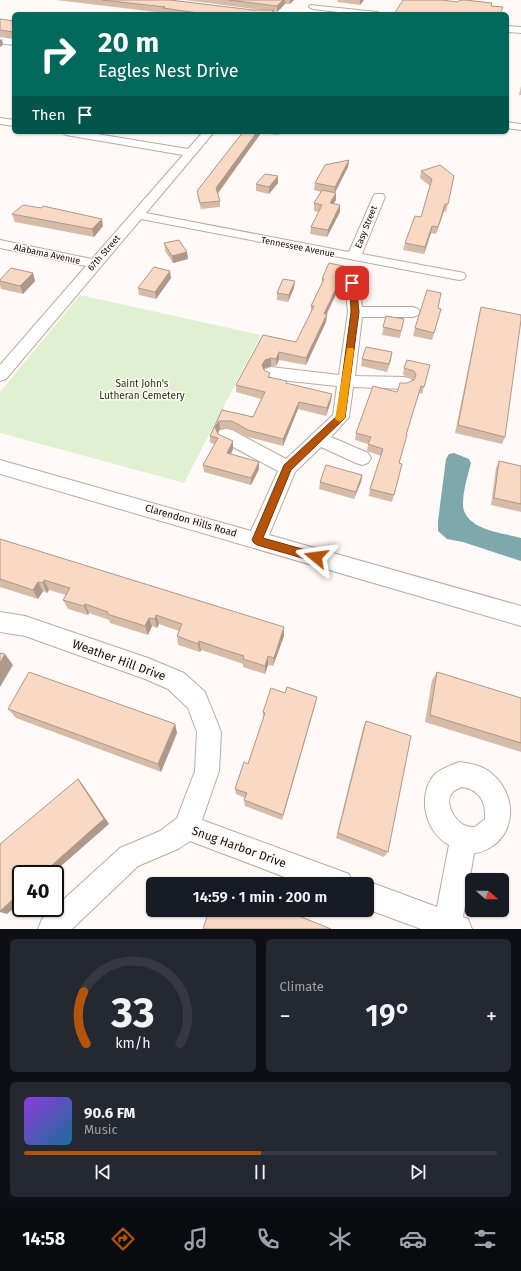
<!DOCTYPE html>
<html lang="en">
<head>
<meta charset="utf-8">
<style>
  body { margin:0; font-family:"Fira Sans",sans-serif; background:#242831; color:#f1f3f6; height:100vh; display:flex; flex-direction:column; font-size:15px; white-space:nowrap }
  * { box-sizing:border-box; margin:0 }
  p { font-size:13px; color:#9ea1a6 }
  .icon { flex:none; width:22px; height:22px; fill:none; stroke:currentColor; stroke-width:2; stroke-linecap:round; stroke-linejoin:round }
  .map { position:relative; height:929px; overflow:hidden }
  .drawer { display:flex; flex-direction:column; gap:10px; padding:10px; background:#0d0f14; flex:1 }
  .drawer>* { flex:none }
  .top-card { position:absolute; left:12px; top:12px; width:497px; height:122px; border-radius:6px; box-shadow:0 1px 3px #0004; background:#00695c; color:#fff; overflow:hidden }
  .needle { width:26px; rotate:110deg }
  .tools { position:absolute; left:465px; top:873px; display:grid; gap:8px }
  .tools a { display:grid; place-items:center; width:44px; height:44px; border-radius:6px; background:#171b24; box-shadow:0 1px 3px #0004; font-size:20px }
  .speed { position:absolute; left:12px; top:865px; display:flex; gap:8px; font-size:20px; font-weight:700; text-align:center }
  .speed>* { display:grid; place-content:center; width:52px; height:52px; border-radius:50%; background:#171b24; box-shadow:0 1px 3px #0004; line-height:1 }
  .speed .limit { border:2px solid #111; border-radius:6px; background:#fff; color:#111 }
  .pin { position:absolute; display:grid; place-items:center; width:34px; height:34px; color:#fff; margin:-17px; border-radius:8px; box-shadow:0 2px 6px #0006 }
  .me { position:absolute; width:44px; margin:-22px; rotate:286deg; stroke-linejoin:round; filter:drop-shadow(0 0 3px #0008) }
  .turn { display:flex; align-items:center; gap:14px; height:84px; padding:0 20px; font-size:18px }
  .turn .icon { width:52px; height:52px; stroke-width:2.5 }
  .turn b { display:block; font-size:28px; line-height:34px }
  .then { display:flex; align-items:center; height:38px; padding:0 20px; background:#0003; gap:8px; font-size:15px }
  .big { font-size:30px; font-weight:600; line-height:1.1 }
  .drawer .widget { flex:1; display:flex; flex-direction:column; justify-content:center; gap:6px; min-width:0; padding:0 14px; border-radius:6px; background:#242831 }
  .drawer .dial { align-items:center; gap:0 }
  .dial svg { height:104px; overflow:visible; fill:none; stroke:#363941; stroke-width:7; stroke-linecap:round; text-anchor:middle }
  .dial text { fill:#f1f3f6; stroke:none }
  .song { display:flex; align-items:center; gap:12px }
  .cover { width:48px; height:48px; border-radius:6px; background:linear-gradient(135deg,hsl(270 70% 55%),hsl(200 70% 35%)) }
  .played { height:4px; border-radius:2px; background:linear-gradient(90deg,#b45309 50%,#363941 50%) }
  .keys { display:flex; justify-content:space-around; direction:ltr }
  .heat { display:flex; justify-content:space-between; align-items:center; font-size:22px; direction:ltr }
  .drawer .tiles { flex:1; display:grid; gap:10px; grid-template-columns:1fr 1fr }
  .widget:last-child { grid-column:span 2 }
  .trip { position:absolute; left:146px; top:877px; width:228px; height:40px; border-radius:6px; background:#171b24; box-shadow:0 1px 3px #0004; font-weight:600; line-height:40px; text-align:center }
  .dock { display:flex; height:64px; justify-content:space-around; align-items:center; background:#090b0e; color:#9ea1a6 }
  .dock .icon { width:28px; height:28px }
  .dock .active { color:#b45309 }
  .dock b { font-size:18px; color:#f1f3f6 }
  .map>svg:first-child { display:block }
  .green { fill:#e0f1d1 }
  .water { fill:#7ea8ab }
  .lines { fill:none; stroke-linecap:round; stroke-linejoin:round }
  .minor-casing { stroke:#bfa99c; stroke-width:2 }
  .minor { fill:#fff; fill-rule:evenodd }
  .wall { fill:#d6bba9 }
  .shaded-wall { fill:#ae9889 }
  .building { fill:#f9d9c4; stroke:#ae9889 }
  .route { fill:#b45309; stroke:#753606 }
  .slow { fill:#f59e0b }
  .labels { text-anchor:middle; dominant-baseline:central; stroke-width:3; stroke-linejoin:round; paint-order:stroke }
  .far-street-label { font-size:9px; fill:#130b07; stroke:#fffaf7 }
  .park-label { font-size:10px; fill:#223707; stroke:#fffaf7 }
  .street-label { font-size:10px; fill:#130b07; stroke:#fffaf7 }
  .near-street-label { font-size:12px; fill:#130b07; stroke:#fffaf7 }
</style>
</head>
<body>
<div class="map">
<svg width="521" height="929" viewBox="0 0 521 929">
  <rect width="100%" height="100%" fill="#fffaf7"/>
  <path class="green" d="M80 295 261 335 184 483 0 433V392Z"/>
  <path class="water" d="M454 453 469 459 471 463C468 475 459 503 465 513 474 531 504 533 521 538V561L463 542 447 539 438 531V521L446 459 449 454Z"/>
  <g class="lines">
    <defs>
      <path id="minor" d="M310 5 377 12 381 14H355L313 9 309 7Z
        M507 26 521 27V33L507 32Z
        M0 37 14 39V45L0 43Z
        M0 118 14 120V126L0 124Z
        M507 122 521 124V130L507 128Z
        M61 132H85L188 149 203 132H214L146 213 349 252 373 197 375 194H383L385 197 362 254 459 272 464 273 466 276 464 279 459 280 141 219 6 379 0 381V365L86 266 0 248V240L92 259 183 155 66 135Z
        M352 279 357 280 359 283 362 307H413L418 309 420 312 418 315 413 317H362L355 376 405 377 411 379 413 383 411 387 405 389 353 387 349 417 331 437 368 453 371 458 368 463 362 465 356 463 321 447 295 472 269 535 521 606V626L0 474V460L251 531 278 471 220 440 217 435 220 430 226 429 232 430 286 459 333 415 337 386 271 379 265 377 263 373 265 369 271 367 339 375 348 312 345 283 347 280Z
        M0 612 25 616 148 658 184 673 205 692 221 732 219 771 202 820 349 874 353 884H303L190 841 178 849 138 866 72 929H38L42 919 120 848 160 831 177 818 195 771 197 732 188 708 168 689 145 679 25 636 0 632Z
        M459 762C470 763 483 766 491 773 515 792 518 830 491 847 486 850 480 853 474 853L463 917 468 919 472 929H421L367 909V884H360L367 881 437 907 449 845C425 832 417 796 434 775 440 769 452 765 459 762ZM461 787C479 789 486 801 485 819L475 827C472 827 469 827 466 826 455 822 443 802 453 792 455 790 459 788 461 787Z"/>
    </defs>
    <use href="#minor" class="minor-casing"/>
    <use href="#minor" class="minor"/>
  </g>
  <path class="wall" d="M56 0H170L253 10H261L185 0H294L290 4H285L277 12 274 11V14H164V13Z
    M338 0H364L360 5 337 2Z
    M0 19 14 21V38L0 36Z
    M521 86V95H519Z
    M243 132H280L278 135 261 133 218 194 220 201V207L201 209 198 198 197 191Z
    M349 160 348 167 335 193H336V200L333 204 340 212 327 237 310 234 311 227 319 212 314 211V203L321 192 314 190 315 183Z
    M421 171 454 176 446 212 444 211 436 234 431 233 424 254 403 250 405 243 421 217 430 186 420 178Z
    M278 183 269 194 256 191V184Z
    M41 208 103 226 94 237 15 222 12 214Z
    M164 243 187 252 188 259 173 263 165 251Z
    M348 267V274L342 290H338L327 314 326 322 306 365 279 360 276 366H271L265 368 263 369 270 377 331 401 326 416 298 409 283 446 248 437 232 429H220L217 432 218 434 233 449 231 454 259 462V469L251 485 204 472 203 465 215 444 210 443V436L222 410 253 417 261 399 236 392V385L263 335 296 342 311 312V306L322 283V279Z
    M33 273 35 281 23 294 1 289 0 285V280Z
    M171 278 156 299 139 295 138 288Z
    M294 288 288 302 277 300V293Z
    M481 307 505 437 502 444 455 433 479 315Z
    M438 308 441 309 432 340 413 336 415 328Z
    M386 316 404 319 400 338 382 335Z
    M392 352 387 372 361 366 362 359Z
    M430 365 422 394 419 393 406 435 399 464H402L392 502 369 496 370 489 381 456 367 451 368 444 355 440 356 433 397 392 407 383 413 381 412 378 403 375 404 368Z
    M499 461 521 466V512L491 505 496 468Z
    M362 475 361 482 354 499 319 489 320 482Z
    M0 539 284 636 273 666 268 665 265 674 243 667V664L226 658 201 650 200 652 178 645 177 636 179 631 159 624 157 628 152 626 148 635 110 623 109 620 89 613 88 615 68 609 63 600 66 595 49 590 47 593 43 591 38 599 0 587Z
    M437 672 521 698V752L425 722 432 680Z
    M285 693 315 705 282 820 245 806 244 800 245 798 236 794 235 789 248 764 263 719V712Z
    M8 709 175 724 177 733 161 772 16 718Z
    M366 721 388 852 384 857 336 838 363 728Z"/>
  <path class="shaded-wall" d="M283 0H285V4L277 12V6Z
    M290 0H294L290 4Z
    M360 0H364L360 5Z
    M274 10V14H270Z
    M2 39 3 45 0 47V40Z
    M257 132H261V133L216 195V188Z
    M349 160 348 167 334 194 335 187Z
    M278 176V183L269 194V187Z
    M336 193V200L330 210V203Z
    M445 204 444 211 436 234 438 227Z
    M340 205V212L327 237 328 230Z
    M102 219 103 226 94 237 92 229Z
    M432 226 431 233 424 254 425 247Z
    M187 252 188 259 173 263 172 256Z
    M348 267V274L342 290V283Z
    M170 271 171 278 156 299 155 292Z
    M33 273 35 281 23 294 20 286Z
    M295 281 294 288 288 302 289 295Z
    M339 282 338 290 323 321 324 314Z
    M327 314 326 322 306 365V358Z
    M279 352V360L276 366V359Z
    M392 352 391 360 387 372Z
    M271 358V366L265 368 262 372V365L265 360Z
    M332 394 331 401 326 416 327 408Z
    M299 402 298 409 283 446V439Z
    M219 421 220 429 216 434 215 427Z
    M233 441V449L228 460 227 453Z
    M259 462V469L251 485V478Z
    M362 475 361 482 354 499 356 492Z
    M44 580 49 590 47 593 43 583Z
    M38 582 43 591 38 599 33 590Z
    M85 604 89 613 88 615 84 606Z
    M156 615 159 624 157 628 155 619Z
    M149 618 152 626 148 635 145 626Z
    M284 627V636L273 666 274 658Z
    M199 641 201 650 200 652 198 644Z
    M5 654 13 665 0 687V663Z
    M268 656V665L265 674V666Z
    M317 697 315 705 282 820 283 815Z
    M175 724 177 733 161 772 158 764Z
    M78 779 83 785 109 824 52 874H42Z
    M21 892V902L7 914 0 912V911Z"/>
  <path class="building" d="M102 0H170L253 10H274L270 14H206L163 8 165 7Z
    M229 0H283L277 6Z
    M403 0H442L457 2 461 0H465L492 3 491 6 503 7 500 14H394Z
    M0 19 14 21V31L13 32 0 30Z
    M243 132H257L216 188 220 201 200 203 197 191Z
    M349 160 335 187 315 183 325 165Z
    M440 165 454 176 448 204H445L438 227 432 226 425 247 405 243 415 216 421 217 432 179 421 171Z
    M265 174 278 176 269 187 256 184Z
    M322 190 336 193 330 203 340 205 328 230 311 227 322 205 314 203Z
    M23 205 41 208 43 206 102 219 92 229 12 214Z
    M179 240 187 252 172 256 164 243Z
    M329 263 348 267 342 283 339 282 324 314H327L306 358 279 352 276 359 271 358 265 360 262 365 264 370 270 373 268 377 287 381 286 383 332 394 327 408 299 402 283 439 248 430 232 421H219L215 427 218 434 233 441 227 453 259 462 251 478 203 465 218 438 210 436 222 410 253 417 265 392 236 385 263 335 296 342 314 306H311L324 279H322Z
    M154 267 170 271 155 292 138 288Z
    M11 268 33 273 20 286 0 281V280Z
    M283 279 295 281 289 295 277 293Z
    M427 290 441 293 438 308 441 309 434 333 415 328Z
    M481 307 521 315V320L505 437 458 425Z
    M386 316 404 319 401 331 383 327Z
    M366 347 392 352 389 364 362 359Z
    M407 360 430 365 424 387 421 386 406 435H407L399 463 402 464 394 495 370 489 383 449 368 444 371 437 356 433 373 386 397 392 400 383H407L414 380 416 375 414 371 404 368Z
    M499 461 521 466V504L494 498Z
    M326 465 362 475 356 492 320 482Z
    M0 539 284 627 274 658 268 656 265 666 243 659 244 656 225 650 199 641 198 644 177 636 182 624 156 615 155 619 149 618 145 626 107 614 108 612 85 604 84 606 63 600 70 588 44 580 43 583 38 582 33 590 0 579Z
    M0 653 5 654 0 663Z
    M29 672 175 724 158 764 8 709Z
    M437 672 521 698V743L430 715Z
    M287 687 317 697 283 815 244 800 247 793 235 789 244 762 248 764 265 713 263 712 271 688 285 693Z
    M366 721 411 736 388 852 338 833Z
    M78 779 104 819 42 874H21V892L0 911V844Z
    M209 910H284L331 929H203Z"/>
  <path class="route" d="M350 281H355L356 283 359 312 345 418 291 470 263 538 320 554 321 557 320 560 316 562 257 545 254 543 252 540 284 465 337 416 351 312Z"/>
  <path class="slow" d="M347 348H353L354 350 345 418 340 422 335 419Z"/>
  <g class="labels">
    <g class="far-street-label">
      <text transform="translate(366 227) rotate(-68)">Easy Street</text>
      <text transform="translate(298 247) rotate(11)">Tennessee Avenue</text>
      <text transform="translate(104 253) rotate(-49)">67th Street</text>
      <text transform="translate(47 254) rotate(12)">Alabama Avenue</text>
    </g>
    <g class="park-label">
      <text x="142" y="384">Saint John's<tspan x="142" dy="12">Lutheran Cemetery</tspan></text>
    </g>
    <g class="street-label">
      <text transform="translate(191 521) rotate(16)">Clarendon Hills Road</text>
    </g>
    <g class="near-street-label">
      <text transform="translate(119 660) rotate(20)">Weather Hill Drive</text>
      <text transform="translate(239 847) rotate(20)">Snug Harbor Drive</text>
    </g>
  </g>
</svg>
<div class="tools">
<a><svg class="needle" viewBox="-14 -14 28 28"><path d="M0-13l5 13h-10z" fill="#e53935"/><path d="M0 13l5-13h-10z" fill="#9ea1a6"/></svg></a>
</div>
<div class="speed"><div class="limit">40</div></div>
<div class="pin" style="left:352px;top:283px;background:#d93025"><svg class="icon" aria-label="arrive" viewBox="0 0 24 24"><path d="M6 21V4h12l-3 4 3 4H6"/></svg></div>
<svg class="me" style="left:316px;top:557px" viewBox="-20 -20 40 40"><path d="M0-17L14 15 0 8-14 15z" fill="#b45309" stroke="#fff" stroke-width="4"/></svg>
<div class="trip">14:59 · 1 min · 200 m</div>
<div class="top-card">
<div class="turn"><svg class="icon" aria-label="right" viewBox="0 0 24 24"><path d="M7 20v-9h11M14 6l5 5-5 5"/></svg><div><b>20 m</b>Eagles Nest Drive</div></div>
<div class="then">Then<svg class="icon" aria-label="arrive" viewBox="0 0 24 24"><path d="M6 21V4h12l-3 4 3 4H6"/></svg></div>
</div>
</div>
<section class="drawer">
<div class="tiles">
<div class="widget dial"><svg viewBox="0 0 100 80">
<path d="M14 69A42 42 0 1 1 86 69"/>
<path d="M14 69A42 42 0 0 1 12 29" stroke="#b45309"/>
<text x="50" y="56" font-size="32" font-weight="700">33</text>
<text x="50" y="72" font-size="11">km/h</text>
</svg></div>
<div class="widget"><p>Climate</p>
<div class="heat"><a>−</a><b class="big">19°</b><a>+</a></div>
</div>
<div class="widget">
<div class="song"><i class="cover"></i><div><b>90.6 FM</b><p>Music</p></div></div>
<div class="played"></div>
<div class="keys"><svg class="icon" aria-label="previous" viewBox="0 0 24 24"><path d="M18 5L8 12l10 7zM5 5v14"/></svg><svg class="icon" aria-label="pause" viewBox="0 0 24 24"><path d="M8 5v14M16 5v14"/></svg><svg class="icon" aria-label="next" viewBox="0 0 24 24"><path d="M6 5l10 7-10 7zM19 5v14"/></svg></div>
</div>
</div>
</section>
<nav class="dock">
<b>14:58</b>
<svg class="icon active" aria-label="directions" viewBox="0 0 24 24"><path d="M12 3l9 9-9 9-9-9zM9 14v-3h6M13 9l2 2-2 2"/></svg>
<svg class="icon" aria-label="music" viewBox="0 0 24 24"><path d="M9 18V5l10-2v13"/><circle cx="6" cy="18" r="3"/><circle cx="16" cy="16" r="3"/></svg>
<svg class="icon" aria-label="phone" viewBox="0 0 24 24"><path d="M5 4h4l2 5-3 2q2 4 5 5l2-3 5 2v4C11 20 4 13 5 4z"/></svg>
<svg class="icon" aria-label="climate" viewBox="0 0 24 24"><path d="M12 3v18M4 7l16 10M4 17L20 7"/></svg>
<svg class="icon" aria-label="car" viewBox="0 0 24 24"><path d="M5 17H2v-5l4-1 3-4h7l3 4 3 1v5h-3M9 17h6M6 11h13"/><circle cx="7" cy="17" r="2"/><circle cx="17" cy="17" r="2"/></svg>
<svg class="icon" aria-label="filters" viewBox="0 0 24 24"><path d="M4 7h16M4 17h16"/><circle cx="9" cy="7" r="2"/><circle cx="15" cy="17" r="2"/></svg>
</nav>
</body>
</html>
